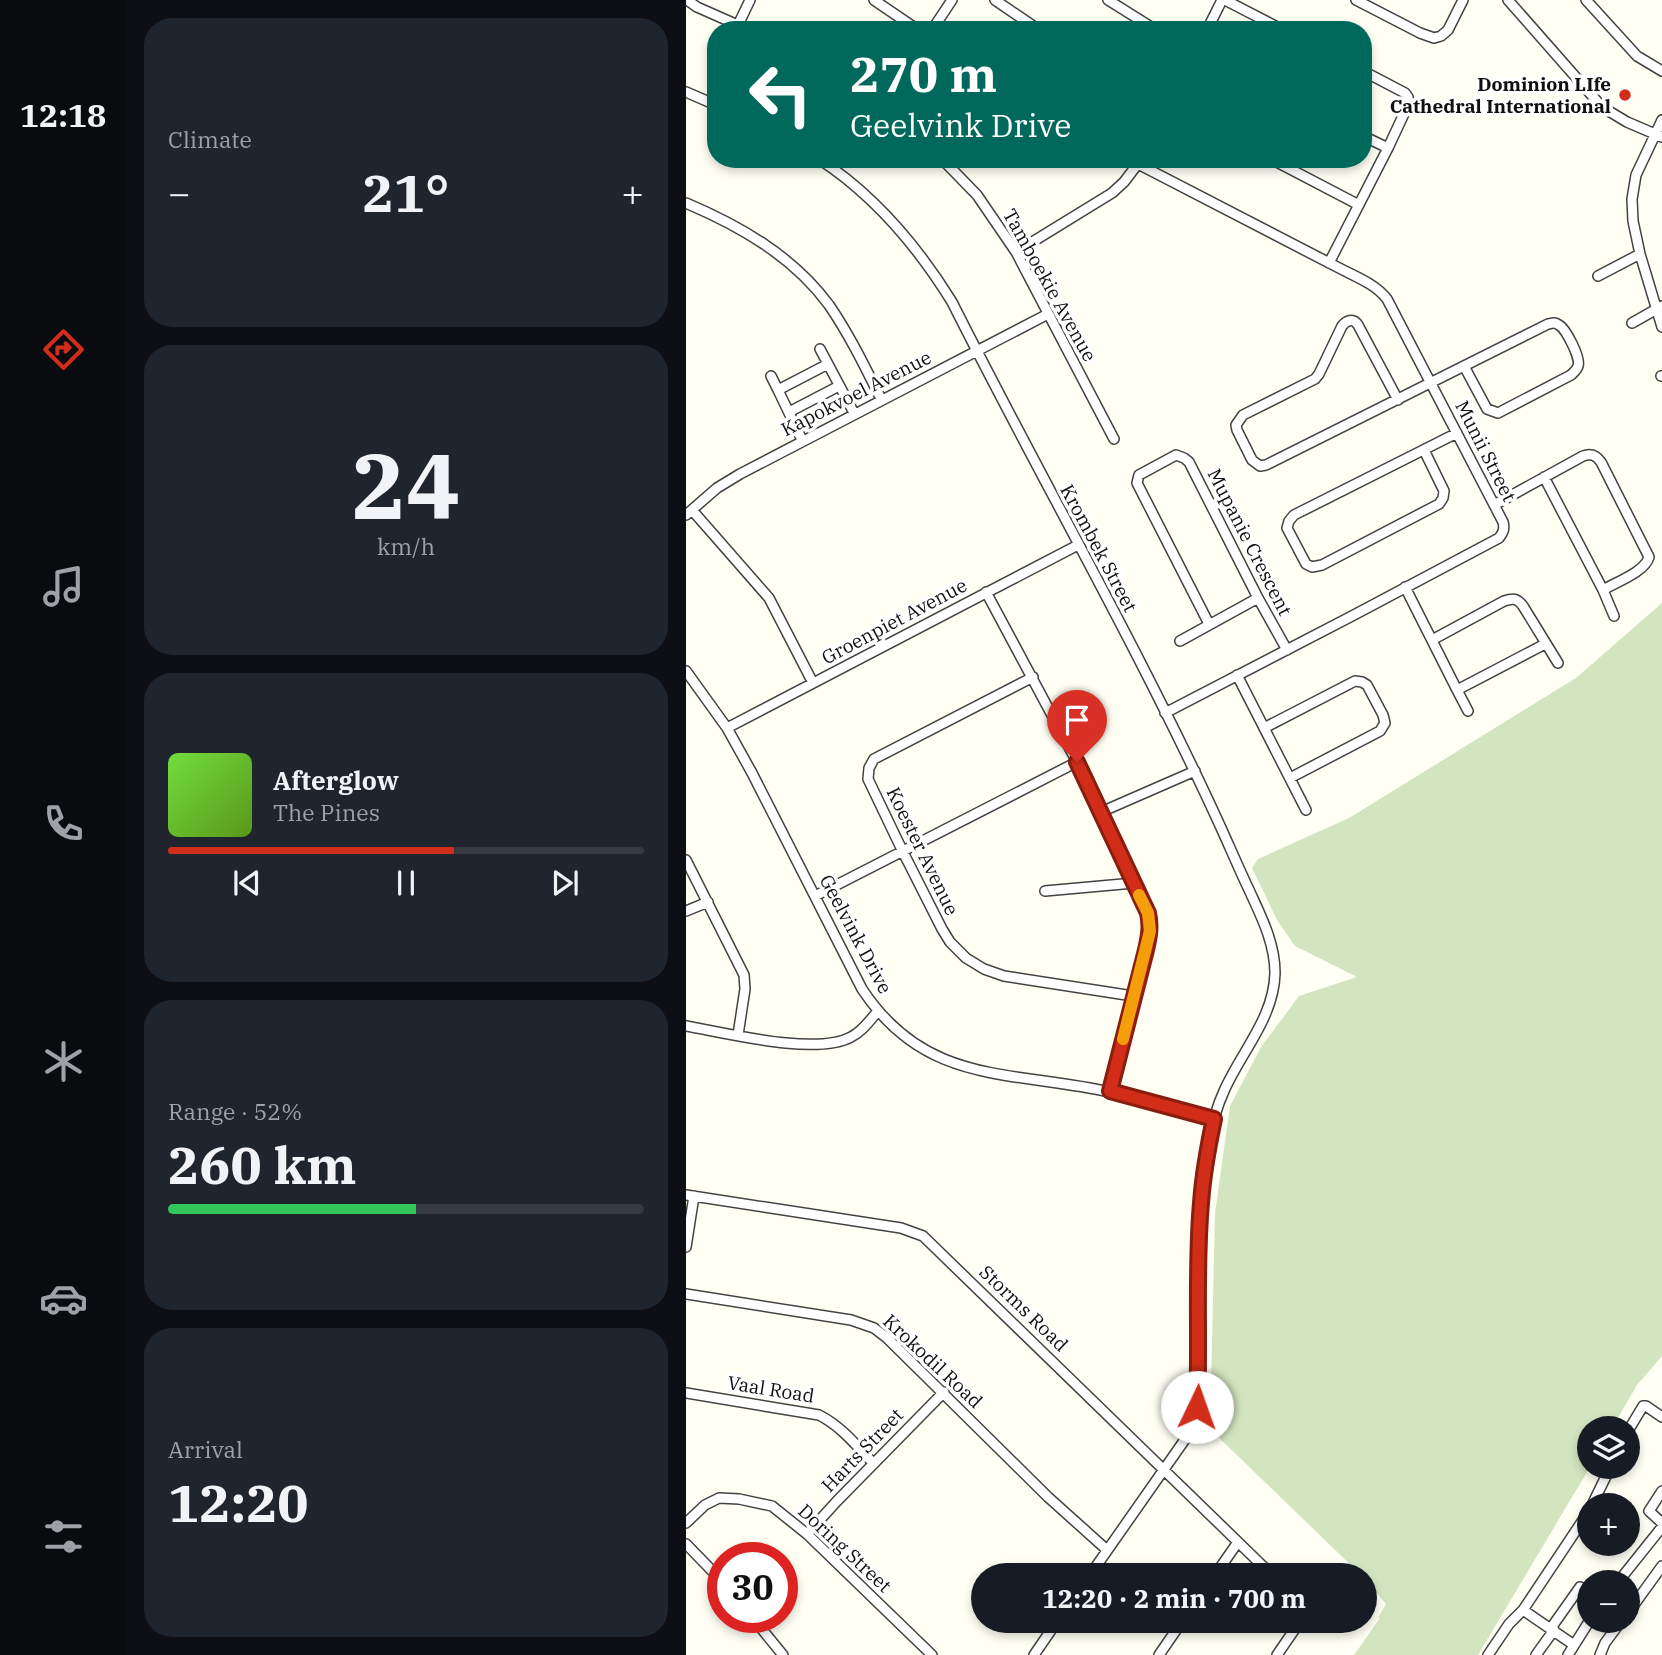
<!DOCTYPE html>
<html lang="en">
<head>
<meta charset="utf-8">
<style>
  body { margin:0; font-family:"IBM Plex Serif",serif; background:#20242c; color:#f1f3f6; height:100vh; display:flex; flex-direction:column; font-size:26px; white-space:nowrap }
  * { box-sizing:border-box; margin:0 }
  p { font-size:23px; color:#9ea1a6 }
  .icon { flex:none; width:38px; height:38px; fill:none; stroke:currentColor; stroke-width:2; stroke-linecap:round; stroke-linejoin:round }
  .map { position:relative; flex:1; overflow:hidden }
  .panel { display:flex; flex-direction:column; gap:18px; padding:18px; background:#0d0f14; width:560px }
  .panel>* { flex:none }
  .banner { position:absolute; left:21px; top:21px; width:665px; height:147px; border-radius:28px; box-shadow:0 4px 10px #0003; background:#00695c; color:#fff; overflow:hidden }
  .buttons { position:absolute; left:891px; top:1416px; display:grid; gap:14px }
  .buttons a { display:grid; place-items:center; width:63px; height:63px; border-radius:50%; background:#171b24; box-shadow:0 4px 10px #0003; font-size:35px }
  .speed { position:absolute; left:21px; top:1542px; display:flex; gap:14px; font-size:35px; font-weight:700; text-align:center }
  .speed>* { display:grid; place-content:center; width:91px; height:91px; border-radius:50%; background:#171b24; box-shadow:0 4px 10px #0003; line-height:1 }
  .speed .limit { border:10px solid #d22; background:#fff; color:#111 }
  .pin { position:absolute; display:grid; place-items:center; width:60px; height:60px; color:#fff; margin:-72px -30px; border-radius:50% 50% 50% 0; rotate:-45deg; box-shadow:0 0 7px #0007 }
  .pin .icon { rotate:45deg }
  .me { position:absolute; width:77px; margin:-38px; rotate:3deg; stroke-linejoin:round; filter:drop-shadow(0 0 5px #0008) }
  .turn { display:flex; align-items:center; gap:24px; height:147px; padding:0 28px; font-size:32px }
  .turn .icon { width:91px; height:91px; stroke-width:2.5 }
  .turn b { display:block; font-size:49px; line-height:60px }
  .big { font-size:52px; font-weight:700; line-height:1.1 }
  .panel .widget { flex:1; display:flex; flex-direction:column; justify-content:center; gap:10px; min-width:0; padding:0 24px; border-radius:28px; background:#20242c }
  .panel .dial { align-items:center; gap:0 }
  .dial b { font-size:91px; line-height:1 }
  .song { display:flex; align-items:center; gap:21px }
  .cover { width:84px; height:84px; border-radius:10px; background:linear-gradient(135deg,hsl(100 70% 55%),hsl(90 70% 35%)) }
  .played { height:7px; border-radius:4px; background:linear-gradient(90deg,#d12d18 60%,#363941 60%) }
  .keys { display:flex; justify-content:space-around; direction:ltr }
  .heat { display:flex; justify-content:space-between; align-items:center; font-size:38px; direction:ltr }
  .charge { height:10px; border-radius:5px; background:linear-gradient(90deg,#34c759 52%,#363941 0) }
  .trip { position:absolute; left:285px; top:1563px; width:406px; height:70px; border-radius:35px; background:#171b24; box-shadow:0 4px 10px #0003; font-weight:700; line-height:70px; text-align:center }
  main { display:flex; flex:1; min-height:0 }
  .tab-bar { display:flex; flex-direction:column; width:126px; justify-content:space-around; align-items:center; background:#090b0e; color:#9ea1a6 }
  .tab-bar .icon { width:49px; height:49px }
  .tab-bar .current { color:#d12d18 }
  .tab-bar b { font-size:32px; color:#f1f3f6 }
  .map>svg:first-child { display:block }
  .cemetery { fill:#d3e5c0 }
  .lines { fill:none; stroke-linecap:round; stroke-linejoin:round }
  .minor-casing { stroke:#434343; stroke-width:12 }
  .minor { stroke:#fff; stroke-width:9 }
  .route-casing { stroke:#881d10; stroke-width:18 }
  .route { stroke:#d12d18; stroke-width:12 }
  .slow { stroke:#f59e0b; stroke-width:12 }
  .poi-dot { fill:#d12d18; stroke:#fff; stroke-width:2.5 }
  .labels { text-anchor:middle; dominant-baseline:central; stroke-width:7; stroke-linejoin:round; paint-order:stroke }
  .poi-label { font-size:19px; font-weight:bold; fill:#101010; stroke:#fff; text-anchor:end }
  .street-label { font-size:19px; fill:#101010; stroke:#fff }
</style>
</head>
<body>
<main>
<nav class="tab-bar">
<b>12:18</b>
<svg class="icon current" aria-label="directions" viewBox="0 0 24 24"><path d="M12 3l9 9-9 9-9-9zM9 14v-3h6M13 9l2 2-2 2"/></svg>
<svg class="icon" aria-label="music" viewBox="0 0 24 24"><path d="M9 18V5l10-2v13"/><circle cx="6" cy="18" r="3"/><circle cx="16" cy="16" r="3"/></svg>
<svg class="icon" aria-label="phone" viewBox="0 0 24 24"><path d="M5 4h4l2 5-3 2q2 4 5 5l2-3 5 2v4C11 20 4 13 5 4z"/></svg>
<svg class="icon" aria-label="climate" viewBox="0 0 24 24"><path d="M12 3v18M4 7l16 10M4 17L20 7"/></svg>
<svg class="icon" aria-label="car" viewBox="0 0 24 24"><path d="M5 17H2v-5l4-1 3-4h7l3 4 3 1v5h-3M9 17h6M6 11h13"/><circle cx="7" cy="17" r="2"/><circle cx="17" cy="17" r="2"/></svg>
<svg class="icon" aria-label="filters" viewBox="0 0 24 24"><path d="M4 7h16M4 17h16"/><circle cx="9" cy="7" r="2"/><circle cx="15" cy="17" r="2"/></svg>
</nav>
<section class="panel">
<div class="widget"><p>Climate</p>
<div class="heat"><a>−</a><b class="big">21°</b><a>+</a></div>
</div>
<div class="widget dial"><b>24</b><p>km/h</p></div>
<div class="widget">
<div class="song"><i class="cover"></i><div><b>Afterglow</b><p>The Pines</p></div></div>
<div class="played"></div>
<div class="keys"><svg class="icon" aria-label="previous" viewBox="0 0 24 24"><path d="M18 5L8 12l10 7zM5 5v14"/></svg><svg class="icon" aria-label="pause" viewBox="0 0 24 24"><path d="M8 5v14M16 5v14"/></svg><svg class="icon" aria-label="next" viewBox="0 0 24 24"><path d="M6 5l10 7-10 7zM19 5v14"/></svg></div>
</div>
<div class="widget"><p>Range · 52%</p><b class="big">260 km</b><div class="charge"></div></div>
<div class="widget"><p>Arrival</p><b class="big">12:20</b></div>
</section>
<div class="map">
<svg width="976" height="1655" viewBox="0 0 976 1655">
  <rect width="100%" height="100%" fill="#fffff4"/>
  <path class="cemetery" d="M976 603V1356L951 1385 926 1428H903L904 1467 792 1655H668L694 1618H692L700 1604 679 1579V1575H675L524 1429 529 1213 544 1106 575 1047 613 996 671 977 609 946 591 920 566 868 572 859 663 818 890 678Z"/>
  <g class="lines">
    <defs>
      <path id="minor" d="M1 0 11 7 63 30
        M188 0 232 30
        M309 0 353 30
        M422 0 470 30
        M539 0 597 30
        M670 0 734 33 748 38 755 36 762 30 777 0
        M822 0 916 107 941 122 976 137
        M900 0 951 56 976 71
        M52 25 64 0
        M246 30 266 0
        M521 30 536 0
        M0 92 30 105
        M976 120 950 175 946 199 947 221 954 254 976 327
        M677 136 702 148
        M133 159C188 195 232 247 266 302 355 479 454 650 536 830 545 850 554 871 564 892 576 918 589 944 589 973 588 1018 555 1052 538 1091 523 1124 518 1164 515 1199 512 1236 512 1274 512 1310 512 1351 520 1402 500 1438L404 1575
        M256 159 291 195 330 252 428 439
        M585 159 673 205
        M452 164 657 270C673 278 690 285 701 299L817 522C819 529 817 533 813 538L666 616 479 713
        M0 203C54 226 107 256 143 305 163 334 179 367 195 399
        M330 252 426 193 438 182 454 161
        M643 263 702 148 723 103 722 97 719 93 677 71
        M912 276 954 254
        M946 323 976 306
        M134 349 168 413
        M85 376 92 390
        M975 376H976
        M712 400 672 325C667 317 660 321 656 326L633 374 629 379 557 415 550 425 551 430 566 460 574 466 580 465 862 324C867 323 868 322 873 325 880 329 895 358 892 366 891 370 888 372 885 375L812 413 801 409 778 366
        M103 412 153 386
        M116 440 92 390 142 364
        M738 450 758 491 757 498 753 504 636 565 626 567 620 564 601 528 603 521 608 515 771 433
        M858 477 917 590 928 616
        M808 505 897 456C905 453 910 455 915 462L963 557C959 572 930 582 917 590
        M6 510 83 598 127 683
        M0 515 31 488 54 474 362 314
        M719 587 771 690 859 644
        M300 592 391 762 462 913 464 931 463 940 423 1092
        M523 624 451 483 453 475 490 455 498 458 503 462 572 598 601 650
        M746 640 818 601C827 598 831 598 837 606L872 663
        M494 641 572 598
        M0 671 41 728 66 773 176 989C240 1086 325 1070 424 1092 459 1099 493 1110 528 1119
        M551 675 620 810
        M347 677 188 759 183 768 182 779 217 852 256 929 264 942 280 958 298 969 318 976 447 996
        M771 690 782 711
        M41 728 392 545
        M578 728 669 681 676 682 681 685 697 715 699 723 694 731 604 778
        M415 812 509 771
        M0 860 58 975 59 989 52 1035
        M359 891 448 883
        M129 896 391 762
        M0 911 22 902
        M0 1026C40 1033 130 1056 165 1037 176 1032 184 1020 192 1011
        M0 1195 215 1228 237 1236 586 1575
        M0 1247 8 1196
        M0 1294 165 1320 188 1328 201 1338 362 1497 421 1550
        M0 1393 133 1415C155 1426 171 1446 187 1463
        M942 1431 957 1406H960L976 1417
        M976 1491 963 1511 976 1523
        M906 1505 925 1466
        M0 1523 19 1505 33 1498 53 1499 86 1506 121 1534 246 1655
        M121 1534 151 1501 258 1392
        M0 1544 37 1582
        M529 1575 552 1542
        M932 1582 976 1527
        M837 1610 888 1645
        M942 1613 976 1566
        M66 1617 97 1655
        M865 1628 894 1587
        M348 1655 372 1620
        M473 1655 497 1620
        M591 1655 615 1620
        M802 1655 823 1624 837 1610 903 1511
        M850 1655 868 1630
        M882 1655 904 1620
        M914 1655 919 1643 936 1620"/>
    </defs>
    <use href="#minor" class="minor-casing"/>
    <use href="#minor" class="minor"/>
  </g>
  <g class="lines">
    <defs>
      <path id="route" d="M391 762 462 913C465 926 463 937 460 950L424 1091 528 1119C522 1147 517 1175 515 1203 509 1271 514 1339 511 1407"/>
    </defs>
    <use href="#route" class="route-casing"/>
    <use href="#route" class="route"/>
    <path class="slow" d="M437 1039 464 931 462 913 453 895"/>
  </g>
  <circle class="poi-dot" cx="939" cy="95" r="7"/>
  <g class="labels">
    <g class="poi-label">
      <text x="925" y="84">Dominion LIfe<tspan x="925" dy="22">Cathedral International</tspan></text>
    </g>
    <g class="street-label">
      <text transform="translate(364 285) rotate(61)">Tamboekie Avenue</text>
      <text transform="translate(170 393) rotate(-27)">Kapokvoel Avenue</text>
      <text transform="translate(800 451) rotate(63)">Munii Street</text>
      <text transform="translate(564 542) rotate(63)">Mupanie Crescent</text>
      <text transform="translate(413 548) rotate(62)">Krombek Street</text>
      <text transform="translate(208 621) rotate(-28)">Groenpiet Avenue</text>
      <text transform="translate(237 851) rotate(64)">Koester Avenue</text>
      <text transform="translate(170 934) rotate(62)">Geelvink Drive</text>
      <text transform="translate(338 1308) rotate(44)">Storms Road</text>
      <text transform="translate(247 1361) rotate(43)">Krokodil Road</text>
      <text transform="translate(85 1389) rotate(9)">Vaal Road</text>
      <text transform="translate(176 1450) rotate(-46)">Harts Street</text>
      <text transform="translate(159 1548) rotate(43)">Doring Street</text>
    </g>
  </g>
</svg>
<div class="buttons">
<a><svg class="icon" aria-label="layers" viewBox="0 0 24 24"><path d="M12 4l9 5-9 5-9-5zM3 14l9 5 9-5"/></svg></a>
<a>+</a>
<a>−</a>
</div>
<div class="speed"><div class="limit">30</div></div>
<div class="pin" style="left:391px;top:762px;background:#d93025"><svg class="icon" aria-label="arrive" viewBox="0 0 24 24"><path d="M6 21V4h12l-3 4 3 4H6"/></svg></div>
<svg class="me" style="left:511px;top:1407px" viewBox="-20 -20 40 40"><circle r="19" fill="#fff"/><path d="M0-13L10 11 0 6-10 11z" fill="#d12d18"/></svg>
<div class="trip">12:20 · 2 min · 700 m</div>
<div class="banner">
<div class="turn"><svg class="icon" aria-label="left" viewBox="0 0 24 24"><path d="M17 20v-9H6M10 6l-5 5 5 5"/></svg><div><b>270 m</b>Geelvink Drive</div></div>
</div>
</div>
</main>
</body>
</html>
